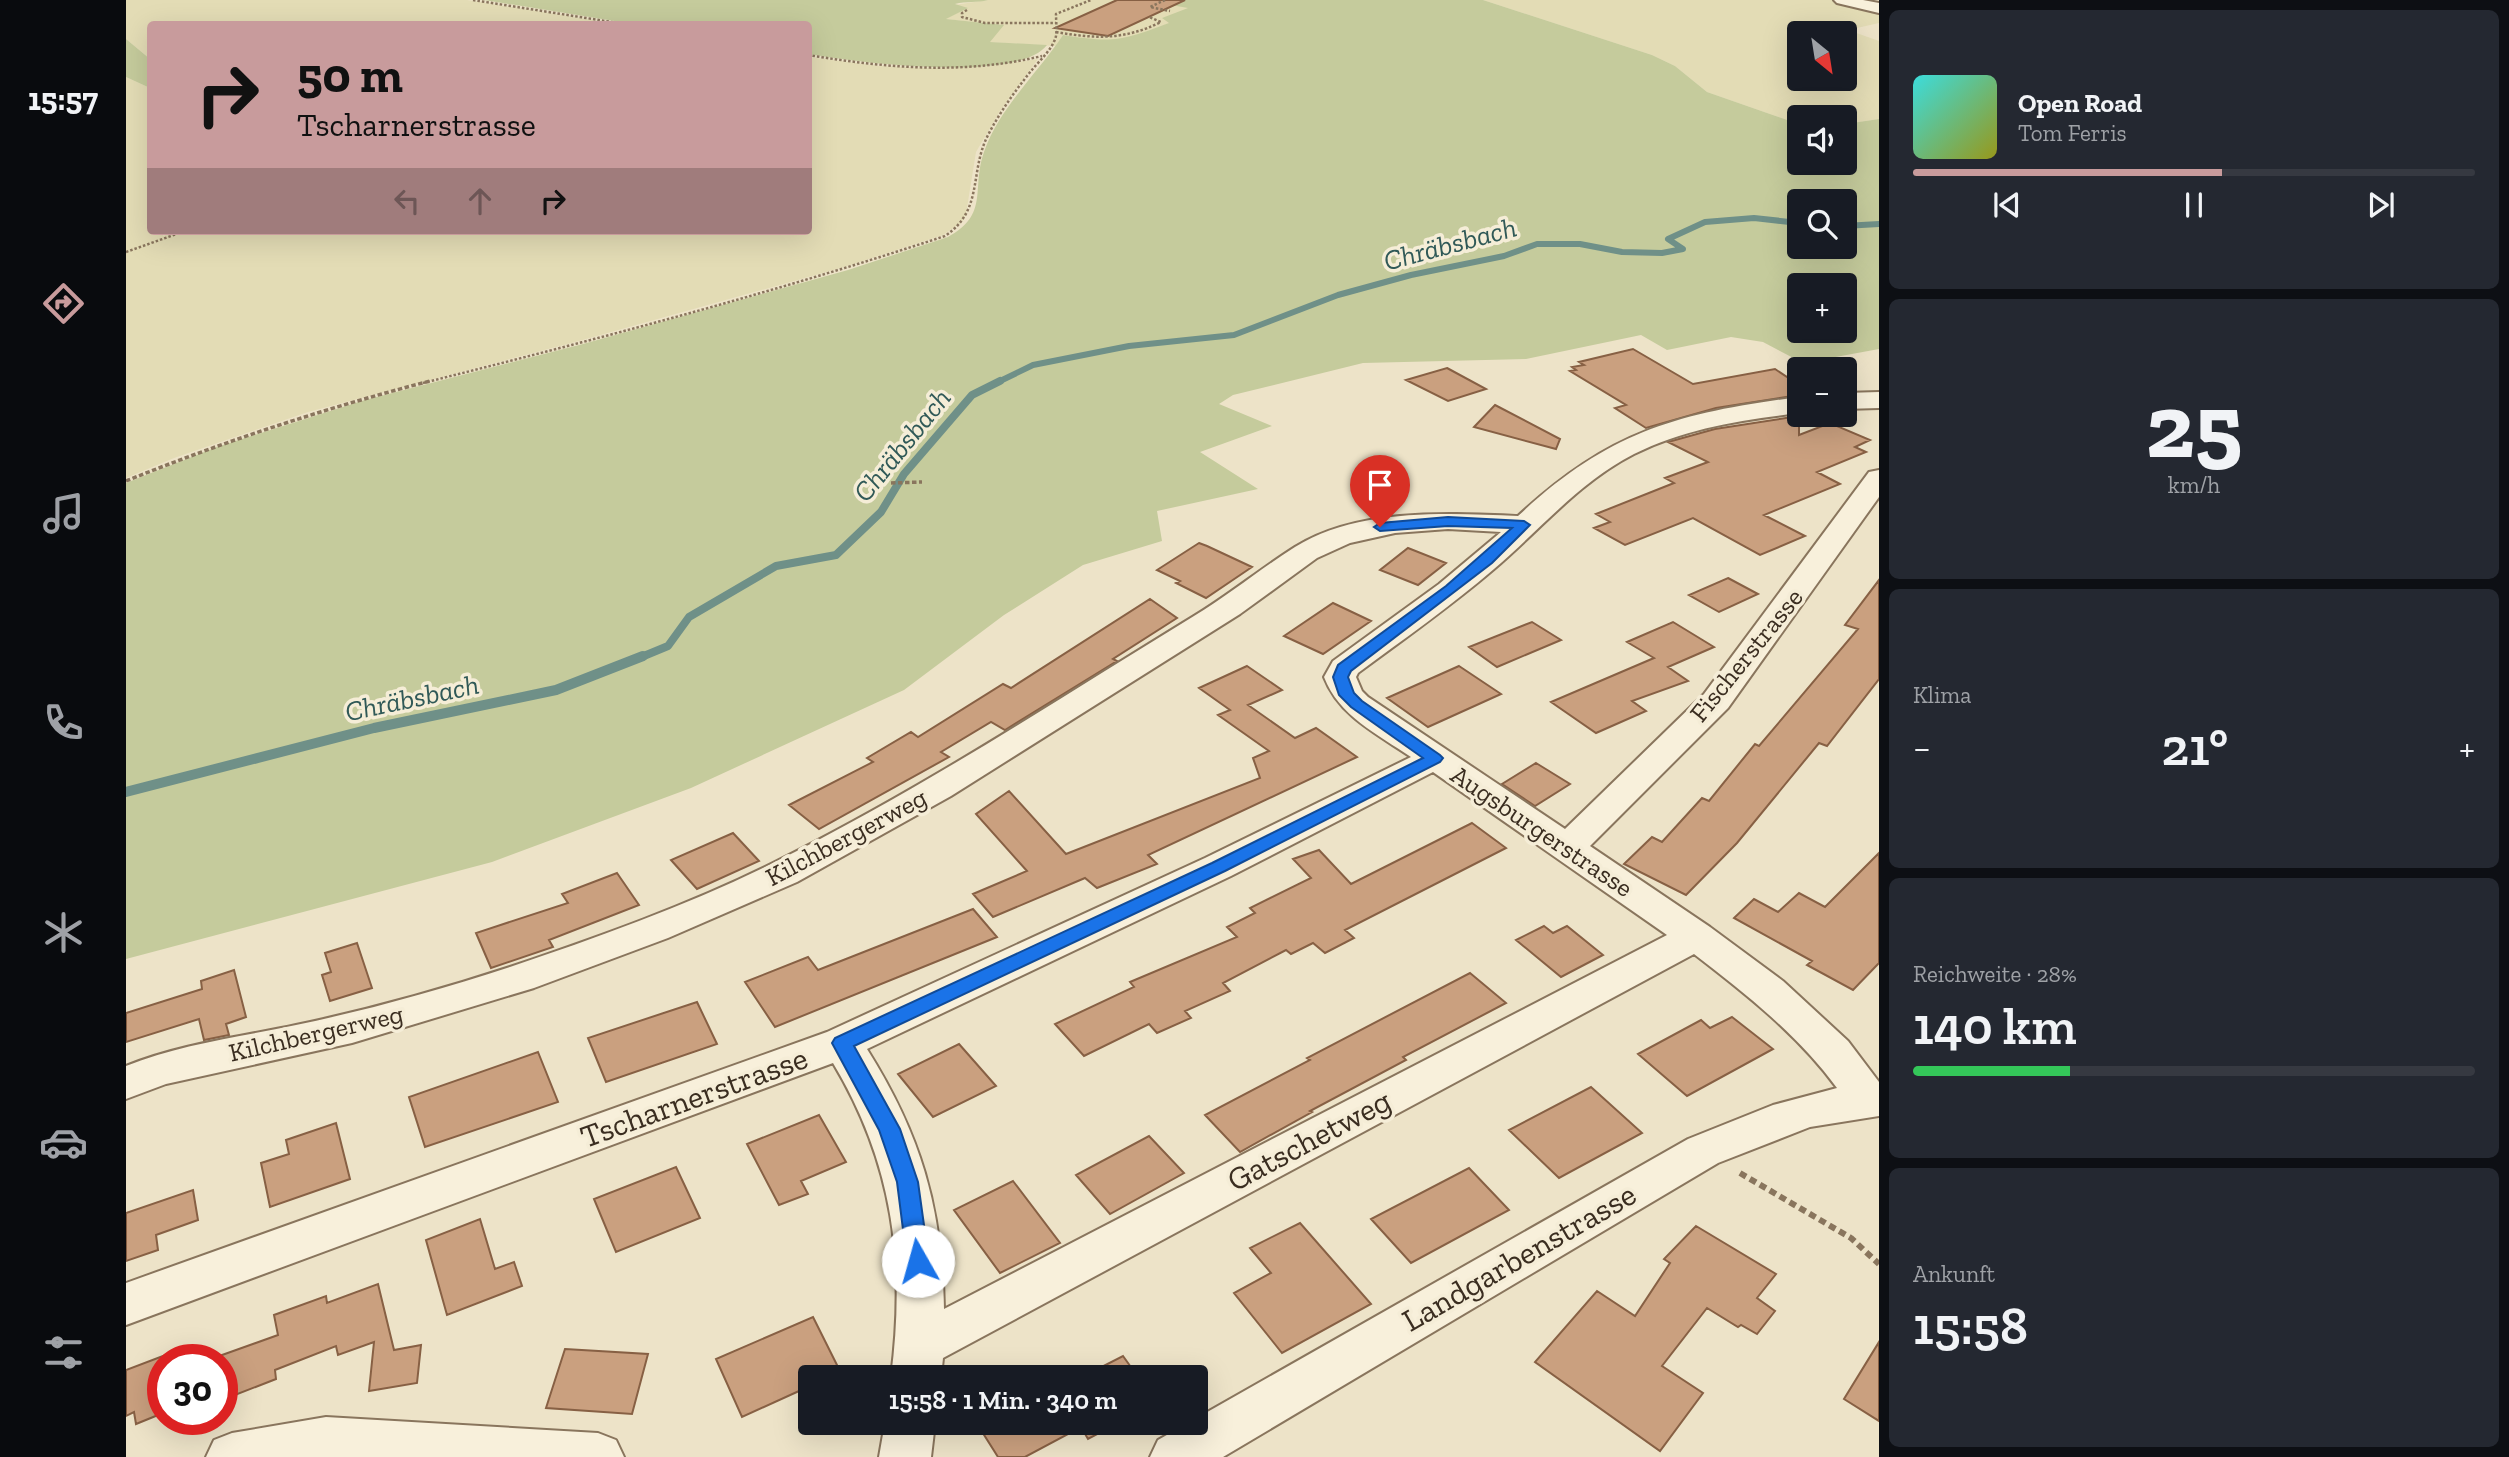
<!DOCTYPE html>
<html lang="de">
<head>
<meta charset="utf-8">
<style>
  body { margin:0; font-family:"Zilla Slab",serif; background:#242831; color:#f1f3f6; height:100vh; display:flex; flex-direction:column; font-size:26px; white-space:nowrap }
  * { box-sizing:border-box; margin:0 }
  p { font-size:23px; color:#9ea1a6 }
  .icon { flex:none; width:38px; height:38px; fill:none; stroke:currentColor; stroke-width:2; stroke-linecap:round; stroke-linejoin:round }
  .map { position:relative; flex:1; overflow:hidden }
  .sheet { display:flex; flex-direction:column; gap:10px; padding:10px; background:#0d0f14; width:630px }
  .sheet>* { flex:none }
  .banner { position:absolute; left:21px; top:21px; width:665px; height:214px; border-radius:7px; box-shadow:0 7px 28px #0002; background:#c89b9c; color:#111; overflow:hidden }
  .needle { width:46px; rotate:150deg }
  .buttons { position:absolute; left:1661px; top:21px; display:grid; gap:14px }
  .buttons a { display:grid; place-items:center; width:70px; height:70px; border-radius:7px; background:#171b24; box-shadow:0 7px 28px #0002; font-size:35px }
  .speed { position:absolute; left:21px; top:1344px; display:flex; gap:14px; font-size:35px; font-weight:700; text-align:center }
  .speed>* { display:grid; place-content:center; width:91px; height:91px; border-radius:50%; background:#171b24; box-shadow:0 7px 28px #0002; line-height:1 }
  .speed .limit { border:10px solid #d22; background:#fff; color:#111 }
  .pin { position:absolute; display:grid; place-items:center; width:60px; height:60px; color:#fff; margin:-72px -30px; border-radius:50% 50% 50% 0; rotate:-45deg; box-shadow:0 0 7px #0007 }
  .pin .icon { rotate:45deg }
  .me { position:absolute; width:77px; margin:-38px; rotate:353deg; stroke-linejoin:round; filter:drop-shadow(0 0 5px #0008) }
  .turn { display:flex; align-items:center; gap:24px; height:147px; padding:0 35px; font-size:32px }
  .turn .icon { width:91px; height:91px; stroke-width:2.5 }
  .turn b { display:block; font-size:49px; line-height:60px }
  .lanes { display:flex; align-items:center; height:66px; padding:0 35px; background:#0003; justify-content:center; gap:35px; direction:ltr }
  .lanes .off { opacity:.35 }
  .big { font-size:52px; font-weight:600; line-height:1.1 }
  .sheet .card { flex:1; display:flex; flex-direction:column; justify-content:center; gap:10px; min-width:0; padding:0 24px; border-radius:10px; background:#242831 }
  .sheet .dial { align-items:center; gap:0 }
  .dial b { font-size:91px; line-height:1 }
  .song { display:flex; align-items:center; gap:21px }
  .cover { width:84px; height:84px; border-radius:10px; background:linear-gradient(135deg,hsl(180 70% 55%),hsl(60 70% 35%)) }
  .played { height:7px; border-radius:4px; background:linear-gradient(90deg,#c89b9c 55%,#363941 55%) }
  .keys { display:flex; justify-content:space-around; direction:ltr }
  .heat { display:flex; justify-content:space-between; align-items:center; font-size:38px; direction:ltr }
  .charge { height:10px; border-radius:5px; background:linear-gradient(90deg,#34c759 28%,#363941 0) }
  .trip { position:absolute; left:672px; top:1365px; width:410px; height:70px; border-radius:7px; background:#171b24; box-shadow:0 7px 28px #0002; font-weight:600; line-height:70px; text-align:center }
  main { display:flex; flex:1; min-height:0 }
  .menu { display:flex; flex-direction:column; width:126px; justify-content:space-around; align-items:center; background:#090b0e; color:#9ea1a6 }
  .menu .icon { width:49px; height:49px }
  .menu .on { color:#c89b9c }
  .menu b { font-size:32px; color:#f1f3f6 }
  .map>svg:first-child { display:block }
  .farmland { fill:#e3dcb5; fill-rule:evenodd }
  .green { fill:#c5cb9c; fill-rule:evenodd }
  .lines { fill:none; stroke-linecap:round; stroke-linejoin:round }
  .stream-far2 { stroke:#6f9088; stroke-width:6 }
  .stream-far1 { stroke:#6f9088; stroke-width:8 }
  .stream { stroke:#6f9088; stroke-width:10 }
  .building { fill:#caa07f; stroke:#876044; stroke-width:2 }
  .minor-casing { stroke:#89755d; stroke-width:4 }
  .path-far2 { stroke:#89755d; stroke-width:2.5; stroke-dasharray:2.5 2; stroke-linecap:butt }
  .path-far1 { stroke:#89755d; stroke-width:3.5; stroke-dasharray:4.5 2.5; stroke-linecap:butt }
  .path { stroke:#89755d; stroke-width:6; stroke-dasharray:7 4.5; stroke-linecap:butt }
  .minor { fill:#f8f0db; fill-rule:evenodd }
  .route { fill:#1a73e8; stroke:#114b97; stroke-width:2 }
  .labels { text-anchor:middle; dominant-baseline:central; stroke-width:7; stroke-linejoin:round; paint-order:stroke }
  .street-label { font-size:26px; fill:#3a2d20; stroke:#f5edd7 }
  .water-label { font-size:28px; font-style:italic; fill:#305957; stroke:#f5edd7 }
  .near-street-label { font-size:32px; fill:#3a2d20; stroke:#f5edd7 }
</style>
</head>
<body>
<main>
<nav class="menu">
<b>15:57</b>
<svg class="icon on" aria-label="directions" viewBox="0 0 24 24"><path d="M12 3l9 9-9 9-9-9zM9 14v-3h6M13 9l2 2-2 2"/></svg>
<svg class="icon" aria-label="music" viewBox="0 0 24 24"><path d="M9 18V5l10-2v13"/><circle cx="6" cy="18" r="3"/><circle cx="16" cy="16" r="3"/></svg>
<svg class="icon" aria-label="phone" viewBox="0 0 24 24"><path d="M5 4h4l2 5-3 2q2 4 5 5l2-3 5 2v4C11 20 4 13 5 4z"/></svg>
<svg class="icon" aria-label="climate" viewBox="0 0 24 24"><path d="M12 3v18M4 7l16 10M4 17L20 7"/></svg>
<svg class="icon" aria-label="car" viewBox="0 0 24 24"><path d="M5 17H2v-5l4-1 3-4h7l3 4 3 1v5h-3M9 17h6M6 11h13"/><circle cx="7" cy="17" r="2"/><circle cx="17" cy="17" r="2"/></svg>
<svg class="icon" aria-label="filters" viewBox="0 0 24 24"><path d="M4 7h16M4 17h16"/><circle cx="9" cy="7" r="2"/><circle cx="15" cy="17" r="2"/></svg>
</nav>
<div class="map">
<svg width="1753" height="1457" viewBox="0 0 1753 1457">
  <rect width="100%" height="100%" fill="#ede3c8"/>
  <path class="farmland" d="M0 0H341L491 24H24V59L0 39Z
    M862 0H1061L1101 6 1037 18 1044 23 1001 39 975 41 937 35 930 46 863 42 877 25 819 19 841 8 828 5Z
    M1357 0H1710L1753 10V23L1722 30 1753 41V119L1719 124 1718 117H1673V124L1581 92 1549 66 1526 55ZM1673 33H1718V79H1673Z
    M683 57 753 66 795 68 858 67 912 59 874 111 850 152 840 214 836 222 817 235 718 267 453 341 182 412 48 458 0 478V77L24 88V231H39L37 236 52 231H682Z"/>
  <path class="green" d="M358 0H862C851 3 840 1 829 4L842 8 820 19 878 25 864 42 921 45C891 84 729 62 683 54L682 24H507Z
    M1056 0H1357L1526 55 1549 66 1581 92 1673 124V163H1718L1719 124 1753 119V349L1677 363 1637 342 1605 337 1541 350 1515 335 1400 359 1237 363 1107 395 1093 404 1146 426 1074 452 1132 489 1031 511 1036 541 957 565 878 615 778 690 565 788 366 862 0 959V483L91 447 239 400 457 344 722 270 822 237C864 214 845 189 858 152 873 108 912 73 937 35 988 43 995 41 1043 23L1036 18 1062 8 1045 5ZM1673 201H1718V247H1673ZM1673 285H1718V331H1673Z
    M0 39 24 59V88L0 77Z"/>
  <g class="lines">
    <path class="stream-far2" d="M1718 226 1753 224
      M870 383 907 365 1003 346 1108 335 1212 295 1285 275 1378 256 1411 244H1454L1496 252 1536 253 1557 249 1542 239 1579 222 1628 218 1673 223"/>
    <path class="stream-far1" d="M513 658 542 646 563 617 650 566 710 555 755 512 778 474 846 395 874 381"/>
    <path class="stream" d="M0 792 248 728 430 690 517 656"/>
  </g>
  <path class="building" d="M991 0H1059L982 36 929 28Z
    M1507 349 1567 384 1649 369 1673 385V395L1590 408 1520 428 1489 408 1500 405 1444 371 1450 370 1446 367 1458 365 1453 362Z
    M1321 368 1360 389 1322 401 1280 380Z
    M1369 405 1434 439 1430 449 1348 427Z
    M1673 416V435L1704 423 1744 440 1729 447 1740 452 1691 472 1714 484 1638 515 1679 536 1634 555 1567 518 1499 545 1468 528 1484 522 1470 514 1548 483 1539 478 1582 462 1542 442 1589 429Z
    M1073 543 1081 546 1126 567 1080 598 1050 583 1054 581 1031 570Z
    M1282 548 1320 563 1292 585 1254 570Z
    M1602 578 1632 594 1593 612 1563 595Z
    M1753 580V679L1701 746 1693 743 1611 843 1560 895 1498 864 1526 837 1536 842 1576 798 1583 801 1629 744 1633 746 1732 629 1719 625Z
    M1024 599 1051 618 987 659 991 661 879 730 865 722 815 752 823 757 693 829 663 805 747 762 741 758 785 732 792 737 877 684 885 688Z
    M1207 603 1245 621 1197 654 1158 636Z
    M1406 622 1435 640 1371 667 1343 647Z
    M1547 622 1588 647 1542 667 1562 681 1506 701 1520 711 1470 733 1425 702 1528 658 1501 642Z
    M1121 666 1156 690 1122 705 1169 738 1190 728 1231 757 1022 855 1031 864 971 888 959 878 867 917 847 894 901 871 850 814 883 791 940 854 1134 778 1127 758 1143 751 1092 715 1104 710 1073 688Z
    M1333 666 1375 694 1302 727 1261 698Z
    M1410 763 1444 784 1409 806 1376 784Z
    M1346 823 1380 848 1219 930 1228 938 1199 953 1187 943 1165 954 1160 950 1097 983 1104 991 1059 1011 1065 1018 1031 1033 1023 1024 958 1056 929 1024 1008 987 1004 982 1111 937 1101 927 1129 913 1124 908 1185 878 1167 859 1193 850 1225 884Z
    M607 833 633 861 571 889 545 860Z
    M1753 853V963L1727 990 1681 965 1686 961 1608 918 1628 899 1652 912 1673 893 1699 907Z
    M491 873 513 905 423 940 427 947 365 968 350 933 442 903 436 894Z
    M847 909 871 937 649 1027 619 982 682 957 692 970Z
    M1418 926 1427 933 1441 926 1477 955 1435 977 1390 940Z
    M231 943 246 988 204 1001 196 975 205 972 199 953Z
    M108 970 120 1017 100 1024 103 1035 78 1040 73 1019 0 1042V1013L76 989 75 981Z
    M1344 973 1380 1003 1277 1057 1280 1060 1184 1111 1186 1112 1114 1152 1079 1115 1184 1060 1181 1058Z
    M571 1002 591 1044 480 1082 462 1038Z
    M1606 1017 1647 1049 1561 1096 1512 1054 1575 1020 1584 1028Z
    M833 1044 870 1086 807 1117 772 1074Z
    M412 1052 432 1102 299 1147 283 1097Z
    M1465 1087 1516 1133 1433 1178 1383 1130Z
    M693 1115 720 1162 675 1181 682 1194 653 1205 621 1144Z
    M210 1123 224 1179 144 1207 135 1163 163 1154 160 1140Z
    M1023 1136 1058 1173 984 1214 950 1175Z
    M550 1167 574 1218 490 1252 468 1199Z
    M1343 1168 1383 1210 1285 1263 1245 1219Z
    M887 1181 934 1243 874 1273 828 1210Z
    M67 1190 72 1220 30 1235 32 1250 0 1261V1213Z
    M354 1219 369 1269 388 1262 396 1286 321 1315 300 1240Z
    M1174 1223 1245 1304 1156 1353 1108 1293 1145 1273 1124 1248Z
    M1570 1226 1650 1274 1631 1298 1649 1311 1631 1334 1615 1325 1612 1327 1581 1308 1536 1366 1577 1393 1534 1451 1409 1362 1471 1291 1509 1316 1544 1263 1538 1259Z
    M252 1284 268 1350 295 1345 291 1383 243 1391 248 1342 212 1355 210 1346 149 1370 150 1379 96 1400V1355L152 1335 148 1315 200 1296 201 1303Z
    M687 1317 717 1377H684V1386L616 1417 590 1359Z
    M1753 1342V1421L1718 1399Z
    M439 1349 522 1354 506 1414 420 1408Z
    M37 1356V1413L10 1424 8 1412 0 1416V1370Z
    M997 1356 1012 1377H956Z
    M868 1423H992L962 1439 955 1427 899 1457H872L855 1430Z"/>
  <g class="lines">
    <defs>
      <path id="minor" d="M1708 0H1737L1753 3V13L1711 3Z
        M1753 392V408L1718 409V393Z
        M1673 397V413C1616 420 1560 428 1508 454 1453 482 1414 530 1368 569 1325 606 1278 639 1232 673L1230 677 1236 691 1242 697 1439 829 1578 694 1743 472 1753 470V497L1602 708 1464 846 1584 927 1657 981 1722 1041 1753 1082V1116L1684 1127 1592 1163 1097 1457H1024L1032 1440 1062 1423H1069V1419L1562 1139 1647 1105 1711 1088C1672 1035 1620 994 1568 954L817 1358 815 1377H765C780 1262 767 1163 707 1063L0 1325V1283L701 1032 1079 858 1285 757C1251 734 1213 716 1198 677L1207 661 1313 584 1375 532 1322 529 1269 533 1224 543 1191 558 1114 614 825 796 671 882 542 938 408 988 226 1043 40 1084 0 1099V1066C54 1044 114 1037 170 1025 242 1010 314 990 384 967 472 937 563 905 647 863 793 791 929 701 1068 616 1103 595 1134 569 1169 547 1232 508 1320 513 1392 516 1483 431 1552 413 1673 397ZM1307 772 1541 935 818 1309C816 1207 795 1135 741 1049L1105 876Z
        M200 1417 472 1433 490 1440 498 1457H80L88 1440 106 1433Z
        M759 1423H809L805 1457H753Z"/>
    </defs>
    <use href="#minor" class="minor-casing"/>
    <path class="path-far2" d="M347 0 498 24
      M1039 0 1024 7 1044 11
      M841 10 836 13V17L859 23H930
      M930 32C969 39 999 40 1035 22L1023 17
      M682 55C761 68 837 75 916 56
      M0 252 59 231
      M297 383C472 339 647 293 819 236 858 210 843 172 862 135 874 112 889 91 905 71 913 61 927 49 930 36 931 29 930 21 930 14L965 0"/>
    <path class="path-far1" d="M0 481C99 441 200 408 304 381
      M765 483 796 482"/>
    <path class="path" d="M1614 1173 1725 1238 1753 1264"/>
    <use href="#minor" class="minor"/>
  </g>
  <path class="route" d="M1322 517 1398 521 1404 525 1366 563 1225 671 1222 677 1228 693 1236 701 1314 755 1317 758 1314 762 1099 871 728 1046 774 1129 792 1182 803 1261 800 1267 792 1270 784 1267 781 1261 771 1182 753 1130 706 1043 709 1038 1086 863 1297 758 1225 707 1213 695 1207 677 1212 665 1320 586 1386 528 1322 526 1254 531 1248 527 1254 523Z"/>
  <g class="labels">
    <g class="street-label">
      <text transform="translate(1620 655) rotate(-51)">Fischerstrasse</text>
      <text transform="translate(1416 831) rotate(34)">Augsburgerstrasse</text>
      <text transform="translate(720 837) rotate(-28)">Kilchbergerweg</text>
      <text transform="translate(190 1033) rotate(-13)">Kilchbergerweg</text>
    </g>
    <g class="water-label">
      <text transform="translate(1324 244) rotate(-15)">Chräbsbach</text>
      <text transform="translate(776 445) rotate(-51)">Chräbsbach</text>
      <text transform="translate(286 698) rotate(-12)">Chräbsbach</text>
    </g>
    <g class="near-street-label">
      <text transform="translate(568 1097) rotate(-20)">Tscharnerstrasse</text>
      <text transform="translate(1183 1140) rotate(-28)">Gatschetweg</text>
      <text transform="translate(1393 1257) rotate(-30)">Landgarbenstrasse</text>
    </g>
  </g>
</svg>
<div class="buttons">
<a><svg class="needle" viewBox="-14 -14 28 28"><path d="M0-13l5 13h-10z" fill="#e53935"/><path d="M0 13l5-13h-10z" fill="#9ea1a6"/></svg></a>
<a><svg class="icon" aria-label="sound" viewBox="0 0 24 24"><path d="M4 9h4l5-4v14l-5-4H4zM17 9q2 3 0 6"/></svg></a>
<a><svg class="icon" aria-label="search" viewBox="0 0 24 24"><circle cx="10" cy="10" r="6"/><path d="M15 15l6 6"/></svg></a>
<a>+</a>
<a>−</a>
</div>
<div class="speed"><div class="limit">30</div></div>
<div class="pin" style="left:1254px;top:527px;background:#d93025"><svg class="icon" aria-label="arrive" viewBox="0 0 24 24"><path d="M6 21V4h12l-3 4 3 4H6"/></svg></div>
<svg class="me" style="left:792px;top:1261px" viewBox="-20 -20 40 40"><circle r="19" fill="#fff"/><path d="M0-13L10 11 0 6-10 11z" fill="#1a73e8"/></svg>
<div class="trip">15:58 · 1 Min. · 340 m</div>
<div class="banner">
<div class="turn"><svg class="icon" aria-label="right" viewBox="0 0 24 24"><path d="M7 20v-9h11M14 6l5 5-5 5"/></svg><div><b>50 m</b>Tscharnerstrasse</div></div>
<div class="lanes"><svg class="icon off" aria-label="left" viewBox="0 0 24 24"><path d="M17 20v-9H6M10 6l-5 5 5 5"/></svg><svg class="icon off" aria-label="ahead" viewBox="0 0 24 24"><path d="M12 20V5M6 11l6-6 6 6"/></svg><svg class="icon" aria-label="right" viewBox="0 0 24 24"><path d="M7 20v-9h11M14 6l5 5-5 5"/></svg></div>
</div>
</div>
<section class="sheet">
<div class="card">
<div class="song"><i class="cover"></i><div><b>Open Road</b><p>Tom Ferris</p></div></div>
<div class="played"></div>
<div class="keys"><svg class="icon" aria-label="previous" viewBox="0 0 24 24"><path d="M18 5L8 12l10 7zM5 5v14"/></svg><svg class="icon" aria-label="pause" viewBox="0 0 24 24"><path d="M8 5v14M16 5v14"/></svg><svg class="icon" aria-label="next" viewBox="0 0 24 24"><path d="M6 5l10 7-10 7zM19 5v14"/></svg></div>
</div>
<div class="card dial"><b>25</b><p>km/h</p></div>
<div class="card"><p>Klima</p>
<div class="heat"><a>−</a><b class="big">21°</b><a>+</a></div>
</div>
<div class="card"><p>Reichweite · 28%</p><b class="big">140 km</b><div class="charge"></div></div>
<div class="card"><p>Ankunft</p><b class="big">15:58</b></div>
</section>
</main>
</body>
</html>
